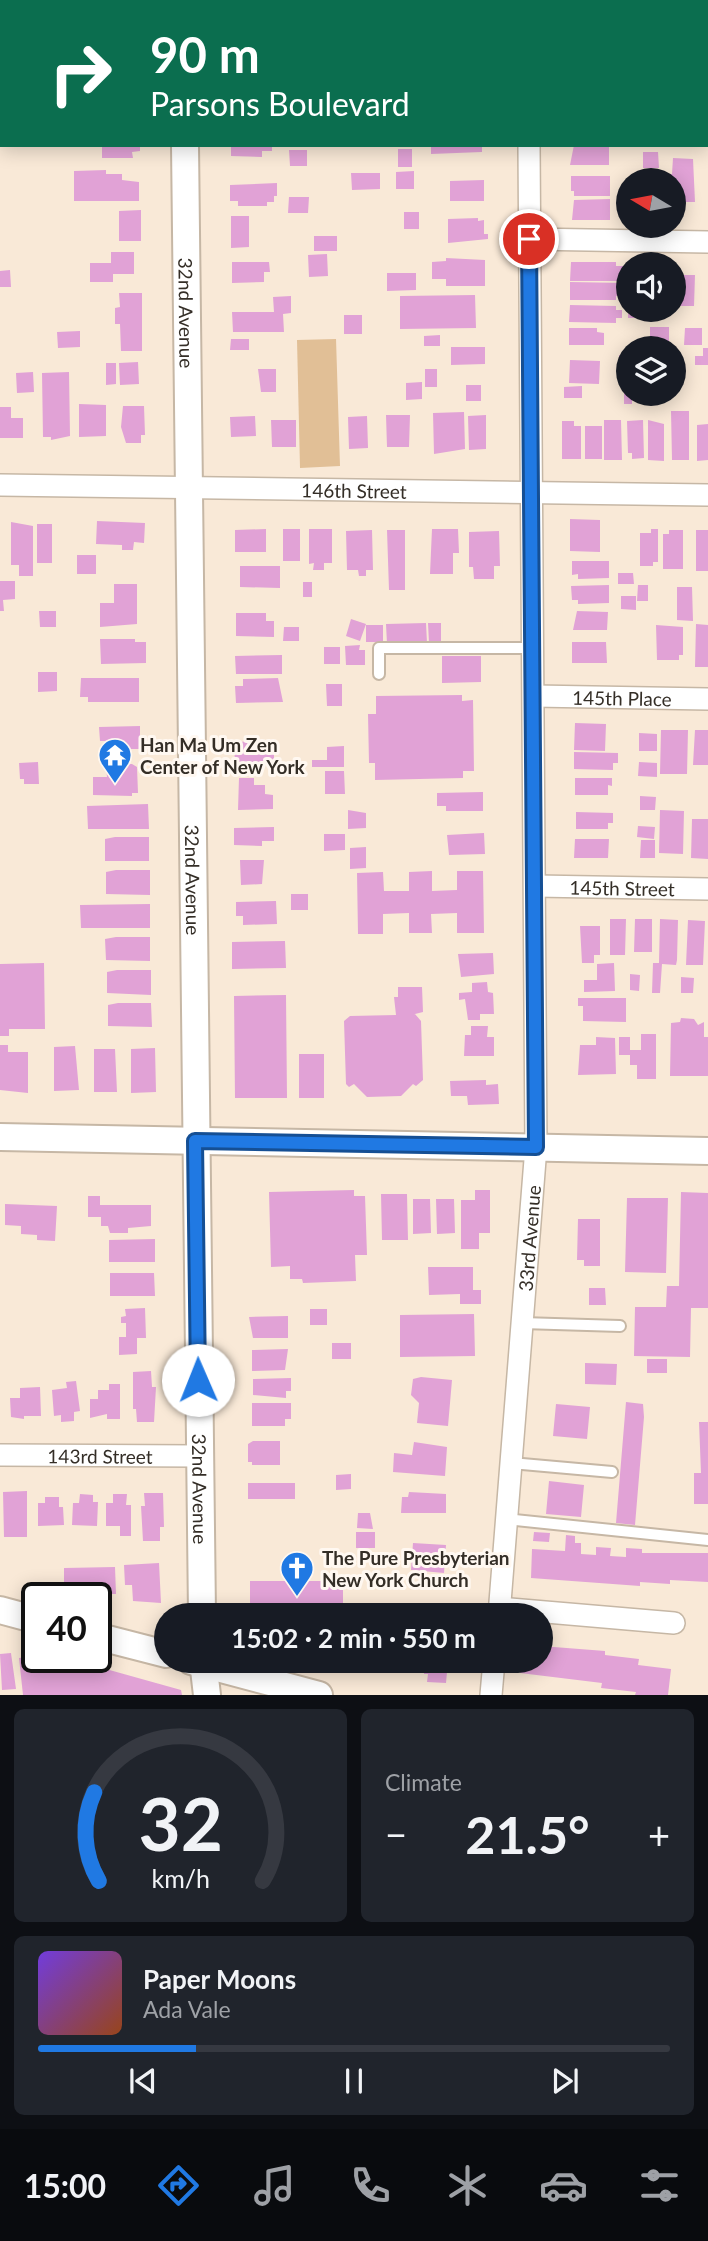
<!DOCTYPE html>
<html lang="en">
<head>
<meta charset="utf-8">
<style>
  body { margin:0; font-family:Lato,sans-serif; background:#20242c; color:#f1f3f6; height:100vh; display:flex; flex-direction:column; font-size:26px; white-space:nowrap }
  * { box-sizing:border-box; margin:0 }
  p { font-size:23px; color:#9ea1a6 }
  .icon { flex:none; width:38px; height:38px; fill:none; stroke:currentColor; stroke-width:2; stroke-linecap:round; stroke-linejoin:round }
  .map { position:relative; height:1695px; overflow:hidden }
  .drawer { display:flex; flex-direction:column; gap:14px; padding:14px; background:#0d0f14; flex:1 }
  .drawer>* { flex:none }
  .guide { position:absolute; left:0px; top:0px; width:709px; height:147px; box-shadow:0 4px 18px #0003; background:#0b6e4f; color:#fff; overflow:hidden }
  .needle { width:46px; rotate:280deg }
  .fabs { position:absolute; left:616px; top:168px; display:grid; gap:14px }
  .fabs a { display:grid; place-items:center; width:70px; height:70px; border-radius:50%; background:#171b24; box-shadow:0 4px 18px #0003; font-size:35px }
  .speed { position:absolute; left:21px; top:1582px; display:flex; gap:14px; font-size:35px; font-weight:700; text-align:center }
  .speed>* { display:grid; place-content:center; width:91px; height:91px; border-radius:50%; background:#171b24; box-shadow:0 4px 18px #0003; line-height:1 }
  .speed .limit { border:4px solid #111; border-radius:10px; background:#fff; color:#111 }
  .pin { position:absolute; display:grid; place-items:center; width:60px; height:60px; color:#fff; margin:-30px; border:4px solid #fff; border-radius:50%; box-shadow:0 2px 7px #0007 }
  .me { position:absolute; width:77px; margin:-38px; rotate:359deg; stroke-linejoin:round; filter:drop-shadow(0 0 5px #0008) }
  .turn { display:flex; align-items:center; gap:24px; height:147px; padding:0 35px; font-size:32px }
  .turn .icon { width:91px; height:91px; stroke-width:2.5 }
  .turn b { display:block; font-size:49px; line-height:60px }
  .big { font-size:52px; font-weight:700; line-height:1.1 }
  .drawer .widget { flex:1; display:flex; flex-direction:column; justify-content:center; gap:10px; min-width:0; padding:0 24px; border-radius:10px; background:#20242c }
  .drawer .dial { align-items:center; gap:0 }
  .dial svg { height:182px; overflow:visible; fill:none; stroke:#363941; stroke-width:7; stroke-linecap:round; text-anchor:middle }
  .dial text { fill:#f1f3f6; stroke:none }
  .song { display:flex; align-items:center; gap:21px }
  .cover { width:84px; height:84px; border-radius:10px; background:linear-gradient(135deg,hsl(260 70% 55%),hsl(20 70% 35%)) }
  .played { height:7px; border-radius:4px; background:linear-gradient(90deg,#2079e3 25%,#363941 25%) }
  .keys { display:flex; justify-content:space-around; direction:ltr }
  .heat { display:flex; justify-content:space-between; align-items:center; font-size:38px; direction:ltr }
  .drawer .tiles { flex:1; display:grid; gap:14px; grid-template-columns:1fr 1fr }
  .widget:last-child { grid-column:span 2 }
  .trip { position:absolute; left:154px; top:1603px; width:399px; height:70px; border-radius:35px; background:#171b24; box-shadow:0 4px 18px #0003; font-weight:700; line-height:70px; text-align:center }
  .dock { display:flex; height:112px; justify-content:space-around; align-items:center; background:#090b0e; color:#9ea1a6 }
  .dock .icon { width:49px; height:49px }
  .dock .current { color:#2079e3 }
  .dock b { font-size:32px; color:#f1f3f6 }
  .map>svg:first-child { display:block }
  .green { fill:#e1bf96 }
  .building { fill:#e1a2d6 }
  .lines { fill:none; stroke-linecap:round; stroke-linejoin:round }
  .service-casing { stroke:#c6b7a5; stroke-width:14 }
  .minor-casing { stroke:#c6b7a5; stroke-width:24 }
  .tertiary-casing { stroke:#c6b7a5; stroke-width:30 }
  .service { stroke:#fff; stroke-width:10 }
  .minor { stroke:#fff; stroke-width:21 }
  .tertiary { stroke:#fff; stroke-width:26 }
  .route-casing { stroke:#154f94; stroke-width:18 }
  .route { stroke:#2079e3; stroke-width:12 }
  .labels { text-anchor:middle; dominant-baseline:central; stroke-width:6; stroke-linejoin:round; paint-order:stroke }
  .street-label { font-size:19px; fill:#342e27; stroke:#fff8f1 }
  .poi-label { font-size:19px; font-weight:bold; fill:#342e27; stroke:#fff8f1; text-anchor:start }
</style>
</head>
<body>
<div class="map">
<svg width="708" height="1695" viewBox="0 0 708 1695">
  <rect width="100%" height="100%" fill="#f9e9d7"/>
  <path class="green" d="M336 339 340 466 300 468 297 340Z"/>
  <path class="building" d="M105 145H140V151L132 152 133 158H102V147Z
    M231 145H272V151H262V157L231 156Z
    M431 145H482V152L431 154Z
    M574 145H609V165H570Z
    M398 149H412V167H398Z
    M289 150H307V166H290Z
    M643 152H658L659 168H643Z
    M673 158 693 159 695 202H674V180H667L668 174H672Z
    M106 170V174H122V180L139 182V201H74V171Z
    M414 171V189H396V172Z
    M351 173H380V189L352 190Z
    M571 176H610V196H574V191H571Z
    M484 180V201H450V181Z
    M277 183V196H274V202H267V206H238V201H230V185Z
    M289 197H309L308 213H288Z
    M610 199V220H572L574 200Z
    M141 210V241H119V211Z
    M404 212H419V229H404Z
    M231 216H249V247L231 248Z
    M478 218V221L484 220V234H488V239L448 243V219Z
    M314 236H337V251H314Z
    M111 252H134V274H113V282H90V263H111Z
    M327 254 328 276 309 277 308 255Z
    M446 258 485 260V286H446V279H432V262L446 261Z
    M232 262H269L270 272H264V282L232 283Z
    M571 262H616V266H628V281H570Z
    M10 270 11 287H0V271Z
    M387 273H416V290L387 291Z
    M679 275H695L694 306H674V279H679Z
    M570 282 625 283V296H616V300H570Z
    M119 293H142V351H121L120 324H115V308L120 307Z
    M475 295 476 328 400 329V296Z
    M291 296V313L283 314 284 332H233L232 312H274L273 297Z
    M570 305 616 306V310H622V318H616V323L569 322Z
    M628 310H642V318H628Z
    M344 315H362V334H344Z
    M650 327H669V345H650Z
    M569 328H597V332L604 333V345H569Z
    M685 328H702V345H684Z
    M80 331V347L58 348 57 332Z
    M440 335V346H424V336Z
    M231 339H249V350H230Z
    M451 347H485V364L451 365Z
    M703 348H708V365H695V356H703Z
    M619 355H628V371H619Z
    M570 360 600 361 599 384 569 383Z
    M138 362 139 384 120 385 119 363Z
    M106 363H116V384L106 385Z
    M258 369H276V392H261Z
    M425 369H437V387H425Z
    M33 372 34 392 17 393 16 373Z
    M69 372 70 436 51 440V437H43L42 373Z
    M422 382V399L406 400V383Z
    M466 385H481V401H466Z
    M582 386V398H564V387Z
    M624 388 632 394V404H624Z
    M79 404 106 405V436L79 437Z
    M123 406H144L145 435H141V443H126L121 427Z
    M0 407H11V418H23V438H0Z
    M671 411H689V460H672Z
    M464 412 465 449 434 454 433 413Z
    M386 415H410L409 447H387Z
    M486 415V449L469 450 468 416Z
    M255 416 256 436 231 437 230 417Z
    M367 416 368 448 349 449 348 417Z
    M271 420H296V447H272Z
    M604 420H621L622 460H604Z
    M643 420 644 458 632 459V453H628L627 421Z
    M648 420 664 424V461L648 460Z
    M562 421H574V426H581V459H562Z
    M708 424V460L697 461V425Z
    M585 426H602V459H585Z
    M570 519 600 520V552L570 551Z
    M97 521 145 523 144 543 134 542 133 550H122V545L96 544Z
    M11 522 33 526V576H19V565H11Z
    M37 524H52V563H37Z
    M266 529V552H235V530Z
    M283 529H300V561H283Z
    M309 529H332V563H324V570H313L314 563 309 564Z
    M432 529H458L459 553H453V574H430Z
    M651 529H658V562H653V566H640V533H651Z
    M372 530 373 570H366V576H359L358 570H347L346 531Z
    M387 530H405V590H389Z
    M669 530H683V569H663V534H669Z
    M696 530H708V571H696Z
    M499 531 500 566H494V579H474L473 567H469V532Z
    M77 555H96V574H77Z
    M572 561H609V578L578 579V574L572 575Z
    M240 566H280V588L240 587Z
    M618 573H633L634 584H618Z
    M0 581H15V599L3 600 4 611H0Z
    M303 582H312V597H303Z
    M114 584H137V624L100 627V603H114Z
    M609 585V603L578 604V600H572L571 586Z
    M638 585H648V601H637Z
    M677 587H692L693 621 677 620Z
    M621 596H636V610L621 609Z
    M39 611H56V627H40Z
    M577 611 608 612 607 630H573Z
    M236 613H266V621H274V637L236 636Z
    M351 619 366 624 360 641 346 636Z
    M426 623 427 643 387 644 386 624Z
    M428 623H441V643H429Z
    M696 624 708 625V667H695Z
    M366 625H383V642H366Z
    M656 625 683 627V655H679V660H657Z
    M284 627H299V641H283Z
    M100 639H135V642H146V663L101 664Z
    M572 642H606L607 663H572Z
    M360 645 359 650H365V665H346L345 646Z
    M324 647H340V664H324Z
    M282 655V674H236L235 656Z
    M442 656H481V682L442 683Z
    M38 672H57V691L38 692Z
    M81 678H139V702H88V697H80Z
    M278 678 283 702 236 703 235 686H243V679Z
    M326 684H342V706H327Z
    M462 695V701L473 700 474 771H463V778L375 780V763H369L368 714H376V696Z
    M575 723 606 724 605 751 574 750Z
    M140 726V749H105V741H100L99 727Z
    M661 730H688L687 774H660Z
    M695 730H708V765H693Z
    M639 733 657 734V751H639Z
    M267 741 268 749H274V759L267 760V764L240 765V762L235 763 234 742Z
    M344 746V767H312V760H327V747Z
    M574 752 618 753V763H613V770L574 769Z
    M38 762 39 784H24V779H20L19 763Z
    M639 762 657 763V777L638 776Z
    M132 764 137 767 138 793H132V796L93 795V777H107L106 765Z
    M325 771H344L345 794H325Z
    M239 778H254V785H265V794L273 795V809L238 810Z
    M575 778H612V786L608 785V795H575Z
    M483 792V811H446V806H437V793Z
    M640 796 656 797 655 810H640Z
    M148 804 149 829H88L87 806Z
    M348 810 366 813V828L348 829Z
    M660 810 684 811 683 854 659 853Z
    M576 812 613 813V823H608V829H576Z
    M692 819H708V859L691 858Z
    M638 826 655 827 654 839 637 837Z
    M274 827V841H262V846L234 845V828Z
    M484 833 485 854 449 855 447 835Z
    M324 834H345V850L324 851Z
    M115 837H149V861H105V839Z
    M575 839H609L608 858H574Z
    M641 840H655V858H640Z
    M366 847V868L350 869V848Z
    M240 860H264L262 884 241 885Z
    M116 870H150V895L106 894V872Z
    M432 871V891L457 890V871H483L484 933H457V913L431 914 432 933H409V913L383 914V934H358L357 873 383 872 384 891H409V872Z
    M291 894H308V910H291Z
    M276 901 277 924 243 925V916H236V902Z
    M150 904V928H81L80 905Z
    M610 919H626L625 955H610Z
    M635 919H652V952H634Z
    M660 919 678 920 677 960 676 965 662 964 660 993H652L653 963H659Z
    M688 920 705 921 703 965H686Z
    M580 926H600V955H594V963H582Z
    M116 937H150V961L106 960 105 939Z
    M285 941 286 968 232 969V942Z
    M493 953 494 974 461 977 458 954Z
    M44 963 45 1029H9V1036H0V964Z
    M614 963 615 991 584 992V980H597V964Z
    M117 970H151V995L107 993V972Z
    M630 974 640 975 639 991 630 990Z
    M681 977 694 978 693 993H681Z
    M487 982 488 992 493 993 494 1014H480V1020H468L465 999 459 1000V993L472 992V983Z
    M398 987H422L423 1012 411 1015 415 1014 421 1021 423 1080 416 1086 413 1084 401 1096 367 1097 354 1084 349 1087 346 1084 344 1021 350 1016 396 1015 394 997H398Z
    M286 995 287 1098H235L234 996Z
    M578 998H626V1022L583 1021V1006H578Z
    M118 1003H151L152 1027 108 1026V1005Z
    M681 1018 694 1019 698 1025 704 1022V1037H708V1076H670L671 1023 680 1022Z
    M471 1026H488L487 1037H494V1056H464L465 1035H471Z
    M641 1034H656V1079H637V1065H630V1055H619V1037H630V1050H641Z
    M596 1037 615 1038 616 1074 578 1075 580 1045H596Z
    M0 1045H8V1052H28V1093L0 1090Z
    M75 1046 79 1090 54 1091V1047Z
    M155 1048 156 1092 131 1093V1049Z
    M94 1049H115L117 1092H94Z
    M299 1054H324V1098H299Z
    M486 1080V1085L498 1084 499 1104 468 1105 467 1096H451L450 1081Z
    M354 1190V1196H365L367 1255H355L356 1281 303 1283 302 1279H290V1266L271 1267 269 1192Z
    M475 1190H490V1233H479V1249H461V1200H475Z
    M681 1192 708 1193V1308H691L690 1357 634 1356 635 1307H666L667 1286H679Z
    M381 1194H407L408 1240H382Z
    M88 1196H100V1205H151V1226L128 1228V1233H110L108 1226H101V1217H88Z
    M627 1198H668L666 1273 625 1272Z
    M413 1199H430L431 1233 413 1234Z
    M436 1199H454L455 1233 437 1234Z
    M5 1204 57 1206 55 1241 37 1240V1235L21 1234V1226L5 1225Z
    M578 1219H600V1266H584V1260H577Z
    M155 1239V1262H109V1240Z
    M428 1267H473V1290H481V1304H460V1294L429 1295Z
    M110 1273H154L155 1296H110Z
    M589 1288H605L606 1305H589Z
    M145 1308 146 1338H137V1354L119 1355V1337H126V1323H121V1317L126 1316 125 1309Z
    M310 1309H327V1325H310Z
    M474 1314 475 1356 400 1357V1315Z
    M288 1316V1338H253L249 1317Z
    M332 1343H351V1359H332Z
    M288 1349 285 1370 252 1371V1350Z
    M647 1359H667V1373H647Z
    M585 1363 617 1364 616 1385 585 1384Z
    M151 1371 152 1387H156L154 1422H137L136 1409H133V1372Z
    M421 1377 452 1380 448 1426 417 1423 419 1403 411 1395 413 1379Z
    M291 1378V1391H286V1398L253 1395V1379Z
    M76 1381 80 1411 74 1412V1421L61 1422V1415L54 1416 52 1390 67 1388 66 1382Z
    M109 1384H120V1419H107V1414L90 1418V1399H98V1390H109Z
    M40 1387 41 1416H24V1419L11 1417 10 1398H20V1388Z
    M626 1402 643 1404 644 1417 635 1525 616 1523Z
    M252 1403H291V1419H285V1426H252Z
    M556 1404 590 1407 587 1439 553 1436Z
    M699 1422H708V1504H694V1473H701Z
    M253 1441H280V1465H252V1462H248V1444Z
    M414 1442 447 1447 445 1476 393 1472 394 1453 412 1455Z
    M351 1474V1489L336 1490V1475Z
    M549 1481 584 1485 581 1517 546 1514Z
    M248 1483H295V1499H248Z
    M27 1491V1537H4L3 1492Z
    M409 1492 446 1494V1513H401L402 1497H408Z
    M144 1493H163L164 1527H160V1541H143L141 1506H145Z
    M80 1494 93 1495V1502H98L97 1526 72 1525 73 1503H79Z
    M113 1494H127L126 1505H131V1536H120V1526H106V1503H113Z
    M45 1497H59V1507H63L64 1525 38 1526V1503H45Z
    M358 1513H370L373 1529 357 1528Z
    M356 1532H375V1548H356Z
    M534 1532 550 1533 549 1542 533 1541Z
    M566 1535 575 1536V1543H581V1554L596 1555V1547L611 1548 610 1556 626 1557V1548L642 1549V1553H708V1582L670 1580V1584L640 1582V1586L531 1578 532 1549 565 1551Z
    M413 1543 446 1545 444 1573 411 1570Z
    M159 1563 161 1603 133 1601 132 1585H125L124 1565Z
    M115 1567 116 1594H107V1589H86V1583H64V1568Z
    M250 1581H343V1615H250Z
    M403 1606 445 1609 444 1615H403Z
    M541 1646 605 1651V1655L639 1659 638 1665 671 1669 668 1695H635L636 1692 601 1688 602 1683 520 1673 522 1661H541Z
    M11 1653 16 1689 2 1690 0 1654Z
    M26 1657H43L44 1669 64 1666 65 1671 88 1669V1664L181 1690 182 1695H23L19 1658Z
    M424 1661H448L446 1683 427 1682 428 1674H424Z"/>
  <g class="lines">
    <defs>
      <path id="service" d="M379 674V648H533
        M522 1323 620 1326
        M511 1463 612 1472
        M506 1519 708 1540"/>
      <g id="minor">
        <path d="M528 0V2"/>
        <path d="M655 0 669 2"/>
        <path d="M707 6H708"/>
        <path d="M529 239 708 242"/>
        <path id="s1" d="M0 485 708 495"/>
        <path id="s2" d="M534 696 708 699"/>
        <path id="s3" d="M536 886 708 889"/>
        <path id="s4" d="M0 1455 198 1456"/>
        <path d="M499 1608 674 1623"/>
        <path id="s5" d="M499 1615 536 1147 529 145"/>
        <path d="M491 1695 494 1661"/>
      </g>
      <g id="tertiary">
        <path d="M184 0V2"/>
        <path id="s6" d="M185 145 202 1615"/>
        <path d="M0 1137 708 1151"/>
        <path d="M0 1610 37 1620"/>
        <path d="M96 1636 166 1654"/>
        <path d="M191 1661 319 1695"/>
        <path d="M203 1661 207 1695"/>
      </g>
    </defs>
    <use href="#service" class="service-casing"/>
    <use href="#minor" class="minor-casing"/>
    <use href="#tertiary" class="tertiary-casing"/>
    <use href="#service" class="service"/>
    <use href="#minor" class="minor"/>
    <use href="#tertiary" class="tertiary"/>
  </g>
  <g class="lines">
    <defs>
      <path id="route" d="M198 1380 195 1141 536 1147 529 239"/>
    </defs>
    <use href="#route" class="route-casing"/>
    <use href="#route" class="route"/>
  </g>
  <defs>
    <symbol id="temple-pin" viewBox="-11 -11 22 30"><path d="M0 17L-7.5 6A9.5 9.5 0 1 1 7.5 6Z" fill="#2079e3" stroke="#fff8f1"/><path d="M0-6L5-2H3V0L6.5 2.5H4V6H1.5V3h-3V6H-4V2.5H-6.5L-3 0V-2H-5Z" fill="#fff"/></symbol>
    <symbol id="church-pin" viewBox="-11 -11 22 30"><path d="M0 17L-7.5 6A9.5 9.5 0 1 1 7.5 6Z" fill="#2079e3" stroke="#fff8f1"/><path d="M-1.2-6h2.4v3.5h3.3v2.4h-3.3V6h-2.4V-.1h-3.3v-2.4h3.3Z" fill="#fff"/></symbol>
  </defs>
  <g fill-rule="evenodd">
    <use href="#temple-pin" x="96" y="736" width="38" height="52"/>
    <use href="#church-pin" x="278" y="1549" width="38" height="52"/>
  </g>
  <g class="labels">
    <g class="street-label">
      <text stroke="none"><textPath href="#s6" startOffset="168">32nd Avenue</textPath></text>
      <text stroke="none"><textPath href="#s1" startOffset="354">146th Street</textPath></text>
      <text stroke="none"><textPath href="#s2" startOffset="88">145th Place</textPath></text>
      <text stroke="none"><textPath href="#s6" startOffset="735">32nd Avenue</textPath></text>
      <text stroke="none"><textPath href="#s3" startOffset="86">145th Street</textPath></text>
      <text stroke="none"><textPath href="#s5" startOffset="378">33rd Avenue</textPath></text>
      <text stroke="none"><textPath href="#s4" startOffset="100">143rd Street</textPath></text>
      <text stroke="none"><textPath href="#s6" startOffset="1344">32nd Avenue</textPath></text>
    </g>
    <g class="poi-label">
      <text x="140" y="744">Han Ma Um Zen<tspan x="140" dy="22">Center of New York</tspan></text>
      <text x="322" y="1557">The Pure Presbyterian<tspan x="322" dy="22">New York Church</tspan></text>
    </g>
  </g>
</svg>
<div class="fabs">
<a><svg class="needle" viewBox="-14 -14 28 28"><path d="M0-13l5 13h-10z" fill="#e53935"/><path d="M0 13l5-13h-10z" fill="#9ea1a6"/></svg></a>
<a><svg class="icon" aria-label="sound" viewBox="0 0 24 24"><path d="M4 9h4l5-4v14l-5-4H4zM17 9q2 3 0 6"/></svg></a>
<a><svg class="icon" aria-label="layers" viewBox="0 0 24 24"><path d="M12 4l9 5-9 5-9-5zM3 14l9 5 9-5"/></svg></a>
</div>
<div class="speed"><div class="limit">40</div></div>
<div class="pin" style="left:529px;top:239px;background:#d93025"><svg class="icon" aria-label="arrive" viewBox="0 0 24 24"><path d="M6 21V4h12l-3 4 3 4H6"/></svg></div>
<svg class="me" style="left:198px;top:1380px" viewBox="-20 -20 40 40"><circle r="19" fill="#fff"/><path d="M0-13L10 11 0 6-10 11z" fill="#2079e3"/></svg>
<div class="trip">15:02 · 2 min · 550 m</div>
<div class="guide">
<div class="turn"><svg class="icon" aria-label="right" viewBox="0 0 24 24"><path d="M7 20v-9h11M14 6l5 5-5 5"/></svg><div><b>90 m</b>Parsons Boulevard</div></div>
</div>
</div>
<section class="drawer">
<div class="tiles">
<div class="widget dial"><svg viewBox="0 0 100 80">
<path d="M14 69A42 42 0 1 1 86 69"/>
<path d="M14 69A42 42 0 0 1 12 30" stroke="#2079e3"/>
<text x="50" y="56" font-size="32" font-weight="700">32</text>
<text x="50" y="72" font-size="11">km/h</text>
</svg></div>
<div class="widget"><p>Climate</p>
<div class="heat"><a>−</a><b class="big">21.5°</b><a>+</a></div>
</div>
<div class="widget">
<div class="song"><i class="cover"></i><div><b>Paper Moons</b><p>Ada Vale</p></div></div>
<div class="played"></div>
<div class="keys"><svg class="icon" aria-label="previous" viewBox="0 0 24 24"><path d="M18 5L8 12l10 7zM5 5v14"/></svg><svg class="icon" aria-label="pause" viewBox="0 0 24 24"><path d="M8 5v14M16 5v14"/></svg><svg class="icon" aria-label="next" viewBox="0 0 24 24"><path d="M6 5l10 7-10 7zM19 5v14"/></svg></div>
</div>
</div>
</section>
<nav class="dock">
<b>15:00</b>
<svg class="icon current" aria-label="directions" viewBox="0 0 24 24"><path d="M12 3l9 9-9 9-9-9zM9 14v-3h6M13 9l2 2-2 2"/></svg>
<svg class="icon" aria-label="music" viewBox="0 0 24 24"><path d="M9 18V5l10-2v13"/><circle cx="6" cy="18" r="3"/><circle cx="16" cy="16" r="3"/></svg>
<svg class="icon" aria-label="phone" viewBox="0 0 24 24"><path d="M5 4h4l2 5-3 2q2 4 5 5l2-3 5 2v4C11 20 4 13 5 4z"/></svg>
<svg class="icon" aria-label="climate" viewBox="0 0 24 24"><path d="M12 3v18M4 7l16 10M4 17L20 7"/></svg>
<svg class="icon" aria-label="car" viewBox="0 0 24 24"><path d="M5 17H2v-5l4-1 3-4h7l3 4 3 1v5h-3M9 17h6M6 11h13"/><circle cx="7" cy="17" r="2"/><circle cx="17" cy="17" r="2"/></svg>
<svg class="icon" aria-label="filters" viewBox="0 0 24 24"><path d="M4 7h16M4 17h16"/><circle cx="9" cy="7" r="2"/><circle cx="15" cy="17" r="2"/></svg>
</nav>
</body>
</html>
